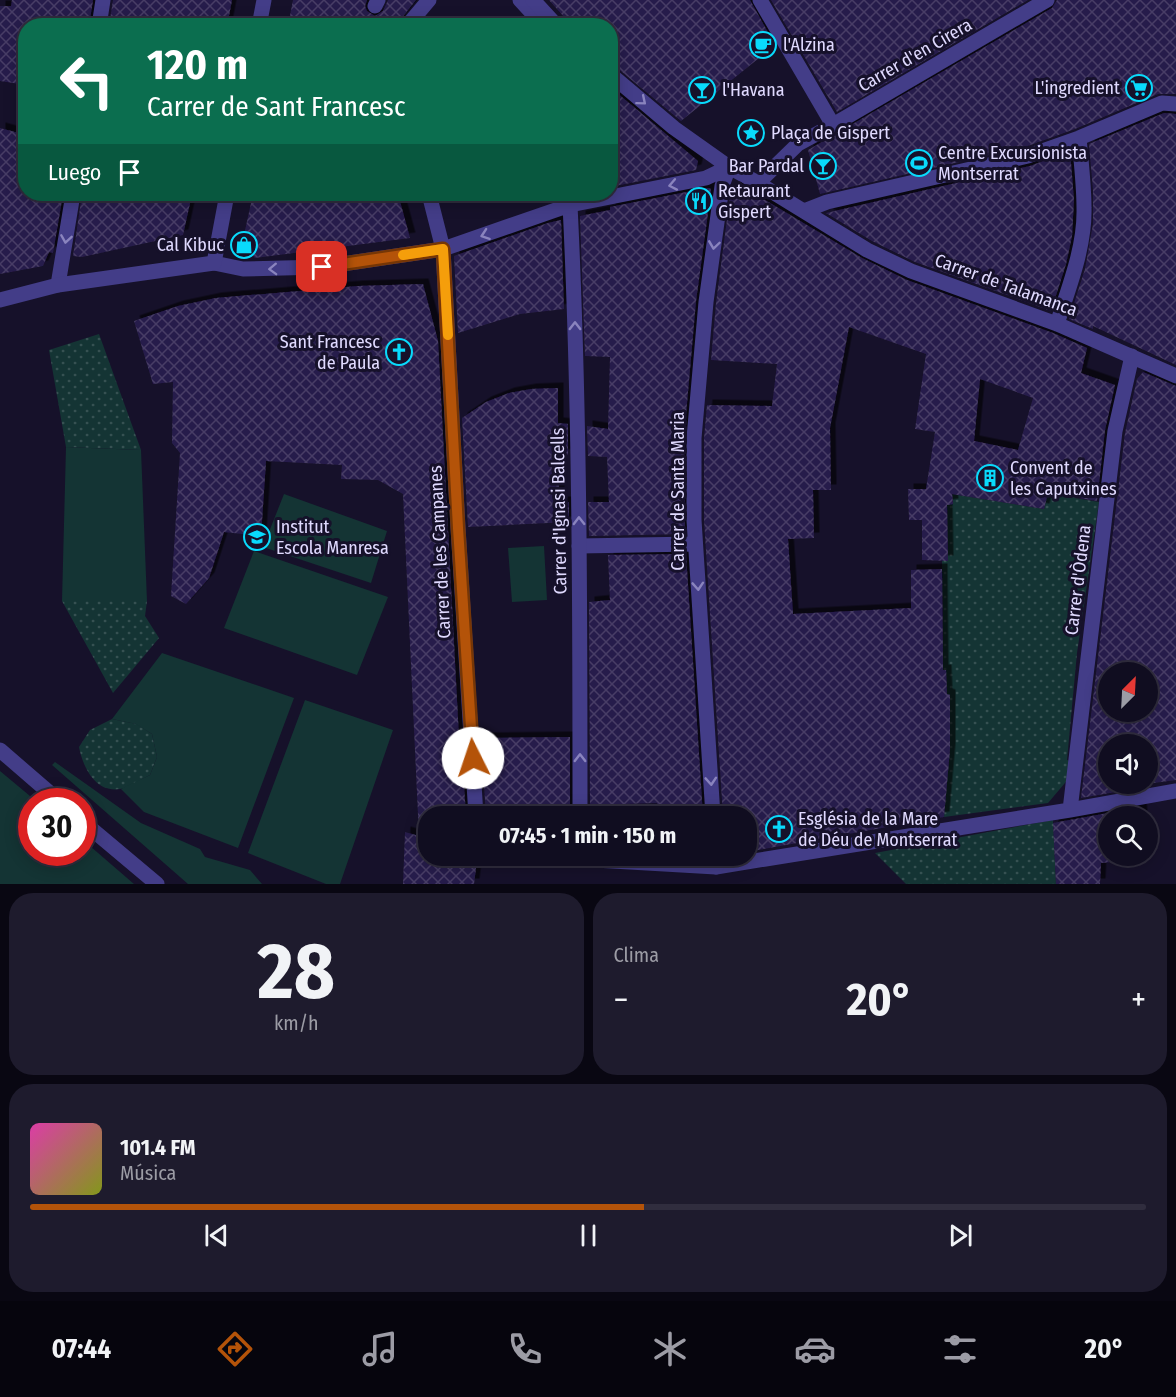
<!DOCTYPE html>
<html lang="es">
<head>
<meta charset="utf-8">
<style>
  body { margin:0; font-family:"Fira Sans Condensed",sans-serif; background:#1e1b2d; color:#f1f3f6; height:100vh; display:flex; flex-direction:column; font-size:22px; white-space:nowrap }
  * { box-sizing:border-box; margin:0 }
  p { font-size:20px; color:#9c9ca5 }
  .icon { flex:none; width:33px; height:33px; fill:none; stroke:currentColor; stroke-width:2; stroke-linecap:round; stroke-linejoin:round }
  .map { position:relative; height:884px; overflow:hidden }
  .details { display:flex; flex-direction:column; gap:9px; padding:9px; background:#090712; flex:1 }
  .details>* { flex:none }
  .banner { position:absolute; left:18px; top:18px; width:600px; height:183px; border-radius:24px; box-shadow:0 3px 15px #0003,0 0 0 2px #302d3e; background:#0b6e4f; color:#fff; overflow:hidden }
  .needle { width:39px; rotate:24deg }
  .tools { position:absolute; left:1098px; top:662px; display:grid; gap:12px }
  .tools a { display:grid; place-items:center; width:60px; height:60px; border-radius:50%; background:#100d20; box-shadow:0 3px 15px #0003,0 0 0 2px #302d3e; font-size:30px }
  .speed { position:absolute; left:18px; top:788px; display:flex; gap:12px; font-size:30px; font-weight:700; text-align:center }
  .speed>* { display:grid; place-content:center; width:78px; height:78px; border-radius:50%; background:#100d20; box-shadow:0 3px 15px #0003,0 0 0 2px #302d3e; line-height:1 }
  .speed .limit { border:9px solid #d22; background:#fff; color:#111 }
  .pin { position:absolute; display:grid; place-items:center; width:51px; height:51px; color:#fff; margin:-26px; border-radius:12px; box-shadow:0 3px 9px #0006 }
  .me { position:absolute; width:66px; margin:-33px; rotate:356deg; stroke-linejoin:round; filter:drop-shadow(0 0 4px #0008) }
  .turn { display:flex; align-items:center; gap:21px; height:126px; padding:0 30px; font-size:27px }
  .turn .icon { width:78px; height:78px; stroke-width:2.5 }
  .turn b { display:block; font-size:42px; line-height:51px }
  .then { display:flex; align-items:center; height:57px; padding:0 30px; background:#0003; gap:12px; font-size:22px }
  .big { font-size:45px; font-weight:700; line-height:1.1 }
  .details .tile { flex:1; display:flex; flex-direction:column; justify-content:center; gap:9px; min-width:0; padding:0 21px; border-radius:24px; background:#1e1b2d }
  .details .dial { align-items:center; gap:0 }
  .dial b { font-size:78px; line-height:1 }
  .song { display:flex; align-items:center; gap:18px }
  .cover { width:72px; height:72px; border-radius:9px; background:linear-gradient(135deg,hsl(320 70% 55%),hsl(70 70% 35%)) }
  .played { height:6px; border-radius:3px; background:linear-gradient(90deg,#b45309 55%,#302d3e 55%) }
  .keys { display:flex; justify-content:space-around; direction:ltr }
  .heat { display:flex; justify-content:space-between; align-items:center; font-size:33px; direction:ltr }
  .details .tiles { flex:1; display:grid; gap:9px; grid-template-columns:1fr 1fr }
  .tile:last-child { grid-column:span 2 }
  .trip { position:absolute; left:418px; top:806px; width:339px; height:60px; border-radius:24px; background:#100d20; box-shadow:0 3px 15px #0003,0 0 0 2px #302d3e; font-weight:700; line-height:60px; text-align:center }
  .tab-bar { display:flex; height:96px; justify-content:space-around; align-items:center; background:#06050d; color:#9c9ca5 }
  .tab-bar .icon { width:42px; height:42px }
  .tab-bar .on { color:#b45309 }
  .tab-bar b { font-size:27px; color:#f1f3f6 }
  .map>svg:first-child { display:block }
  .grass { fill:url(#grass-dots) }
  .park { fill:#143434 }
  .building { fill:url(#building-cross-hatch); fill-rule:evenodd; filter:url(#shadow) }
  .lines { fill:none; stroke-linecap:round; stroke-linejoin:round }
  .pedestrian { stroke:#433d88; stroke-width:15 }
  .minor { stroke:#433d88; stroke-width:15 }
  .tertiary { stroke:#433d88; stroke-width:15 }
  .oneway { stroke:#8a84be }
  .route-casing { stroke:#753606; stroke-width:15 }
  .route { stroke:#b45309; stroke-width:10 }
  .slow { stroke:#f59e0b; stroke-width:10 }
  .labels { text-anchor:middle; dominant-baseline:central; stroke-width:6; stroke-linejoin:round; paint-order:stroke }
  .poi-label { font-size:18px; fill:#e0daff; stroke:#16112a; text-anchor:start }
  .street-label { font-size:18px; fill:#e0daff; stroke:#16112a }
</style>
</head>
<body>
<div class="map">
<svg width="1176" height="884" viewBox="0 0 1176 884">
  <defs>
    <pattern id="grass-dots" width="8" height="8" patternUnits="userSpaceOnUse" patternTransform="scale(1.5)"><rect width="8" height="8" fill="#143434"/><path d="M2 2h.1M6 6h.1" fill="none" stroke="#365152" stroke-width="1.8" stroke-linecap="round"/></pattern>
    <pattern id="building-cross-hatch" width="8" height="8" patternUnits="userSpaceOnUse" patternTransform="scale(1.5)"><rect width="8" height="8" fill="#281d4b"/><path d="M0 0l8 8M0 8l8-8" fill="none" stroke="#473d66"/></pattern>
    <filter id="shadow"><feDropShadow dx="5.5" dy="-5.5" stdDeviation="0" flood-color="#0009"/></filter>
  </defs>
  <rect width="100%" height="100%" fill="#16112a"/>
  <path class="grass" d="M99 334 141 450 66 447 49 350Z
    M1061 444 1081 468 1075 498 1099 502 1077 653 1067 760 1070 761V777L1048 803 944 817 950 749 923 740 950 739V695L947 694 946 670H923L943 640 942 560H948L947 505 953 504 952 494 1044 509Z
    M62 601H147L145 616 159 638 113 693Z
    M112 719 137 724 152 734 157 757 150 775C141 779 130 788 120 789 95 793 83 767 79 747L90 730Z
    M1053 820 1056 884H906L875 853Z"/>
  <path class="park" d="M66 447 141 450 147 601H62Z
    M284 494 387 531 371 583 263 547Z
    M544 546 547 600 512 602 508 548Z
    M254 551 388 597 357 675 224 628Z
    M162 653 294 698 238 848 144 812 121 789 150 775 157 757 152 734 136 724 112 719Z
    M305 700 393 730 340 884H326L248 853Z
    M55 762 141 823 200 849 205 857 250 870 262 884H188L52 765Z
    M0 771 36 801H32V852H82L83 840 134 884H0Z"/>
  <path class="building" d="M12 0H93L89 26H26V85L0 81V6H11Z
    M113 0H232L227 26H109Z
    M293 0H367L365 6 367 11 375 16 383 11 388 0H416L400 20 397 26H288Z
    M549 0H750L775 45 681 121 616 67 610 64V26H572Z
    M771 0H1028L837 112Z
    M1057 0H1176V94H1158L1075 129 1025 147 820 194 808 150 1052 8Z
    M610 87 698 161 696 170 610 187Z
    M1164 113 1176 114V365L1093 326V329L1069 319 1085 269 1093 224V190L1089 144Z
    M0 128 26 135V194H63L53 253 49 252 43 266 0 274Z
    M1070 151 1074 200 1072 236 1066 264 1051 311 915 262 872 241 826 213 1030 166Z
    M740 185 862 258 907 280 1053 333 1087 348 1081 373 1115 385 1105 430 1097 501 1048 493 1044 509 952 494 953 504 947 505 948 561 922 560V520H909L908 489H926L935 432 915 429 926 354 849 327 830 428 831 490H813L814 538 788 539 793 614 911 608V570L942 569 943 670H946L947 694 950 695V749L944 817 747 852V816H723L704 520V438L707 405 772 406 777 364 711 360 716 303 731 189ZM980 379 1033 398 1018 450 974 441Z
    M707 188H710L711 191 696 301 684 437 685 534 589 536 588 502H609L607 457 588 456 587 426 608 429 610 357 585 356 580 216 610 210V207Z
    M82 194H192L183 235 82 257 73 256Z
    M253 194H398L410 238 255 258 242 244Z
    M561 220 564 309 520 314 458 333 454 256 548 223Z
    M423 284 438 341 459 738H461L466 816H429V855H464V858L477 860 474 884H403L405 832 419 836 403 494 378 480 341 479 342 465 266 461 261 536 224 532 209 578 186 604 171 596 180 453 172 443 173 382 153 384 134 321 178 306 216 298 358 286Z
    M1143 372 1176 386V780L1139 785V788L1081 798 1125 433 1137 379ZM1108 672H1148V711H1108ZM1108 744H1148V783H1108Z
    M558 388V423L568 424V455L559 454V502H569V522L468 527 462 418 486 402 509 393 531 389Z
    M686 554 703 816H658L657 803 590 805 589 602 610 600 608 555Z
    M570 737V816H486L481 738Z
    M1141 807 1142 816H1108V855H1146L1147 859 1101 863 1100 884H1056L1053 823Z"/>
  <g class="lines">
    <path class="pedestrian" d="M520 0 544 26
      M375 6 378 0
      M407 26 429 0
      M833 125 1047 0
      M729 167 758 183 867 250 911 271 1057 324 1176 376
      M758 183 798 144 833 125 760 0
      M429 194 443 249
      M804 211 827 202 1028 156 1079 138 1162 103 1176 104
      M1057 324C1069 287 1085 247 1084 208 1084 185 1081 161 1079 138
      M579 546 695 544
      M1070 810 1115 431 1132 356
      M716 867 1070 810 1176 791"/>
    <path class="minor" d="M533 0 557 26
      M99 26 103 0
      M610 74 674 128 729 167
      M570 205C580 409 580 612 580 816
      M443 249 458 528 476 816
      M214 263 243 269 322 267 443 249 570 205 706 178 729 167
      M58 285 73 194
      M713 816 694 520V438L706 302 722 186 729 167
      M507 855 716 867V855"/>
    <path class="tertiary" d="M259 26 264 0
      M0 300 58 285 214 263 227 194
      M0 750 59 801
      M82 821 157 884"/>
  </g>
  <defs><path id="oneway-chevron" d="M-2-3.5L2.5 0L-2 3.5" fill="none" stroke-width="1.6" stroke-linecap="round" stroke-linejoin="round" transform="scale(1.5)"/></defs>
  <g class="oneway">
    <use href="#oneway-chevron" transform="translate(642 101) rotate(40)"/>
    <use href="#oneway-chevron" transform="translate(673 185) rotate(169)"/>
    <use href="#oneway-chevron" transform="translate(485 235) rotate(161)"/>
    <use href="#oneway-chevron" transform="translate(66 239) rotate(99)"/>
    <use href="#oneway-chevron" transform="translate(714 245) rotate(98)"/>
    <use href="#oneway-chevron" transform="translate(273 269) rotate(178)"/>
    <use href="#oneway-chevron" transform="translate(575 326) rotate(-90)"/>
    <use href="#oneway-chevron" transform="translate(579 521) rotate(-91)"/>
    <use href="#oneway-chevron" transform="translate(698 586) rotate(86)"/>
    <use href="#oneway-chevron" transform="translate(580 758) rotate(-90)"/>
    <use href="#oneway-chevron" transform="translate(711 781) rotate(86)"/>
  </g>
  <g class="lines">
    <defs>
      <path id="route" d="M322 267 443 249 458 528 473 758"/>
    </defs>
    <use href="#route" class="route-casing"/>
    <use href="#route" class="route"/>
    <path class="slow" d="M403 255 443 249 448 335"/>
  </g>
  <defs>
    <symbol id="cafe-ring" viewBox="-11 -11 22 22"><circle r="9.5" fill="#16112a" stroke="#09dafc" stroke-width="1.5"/><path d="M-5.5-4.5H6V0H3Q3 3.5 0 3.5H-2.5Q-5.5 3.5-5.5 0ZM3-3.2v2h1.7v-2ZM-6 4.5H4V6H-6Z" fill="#09dafc"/></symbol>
    <symbol id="supermarket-ring" viewBox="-11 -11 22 22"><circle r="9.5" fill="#16112a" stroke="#09dafc" stroke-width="1.5"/><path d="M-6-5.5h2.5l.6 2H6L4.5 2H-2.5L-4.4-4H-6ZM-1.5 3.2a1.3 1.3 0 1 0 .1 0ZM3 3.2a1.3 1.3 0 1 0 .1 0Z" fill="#09dafc"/></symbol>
    <symbol id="bar-ring" viewBox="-11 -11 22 22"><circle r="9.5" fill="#16112a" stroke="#09dafc" stroke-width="1.5"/><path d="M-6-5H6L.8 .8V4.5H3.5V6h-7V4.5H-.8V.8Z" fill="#09dafc"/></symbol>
    <symbol id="sight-ring" viewBox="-11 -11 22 22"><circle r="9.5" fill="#16112a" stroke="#09dafc" stroke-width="1.5"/><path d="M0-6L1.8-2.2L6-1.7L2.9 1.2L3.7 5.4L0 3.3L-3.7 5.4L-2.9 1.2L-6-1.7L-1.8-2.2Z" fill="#09dafc"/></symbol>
    <symbol id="stadium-ring" viewBox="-11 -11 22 22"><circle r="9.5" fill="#16112a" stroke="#09dafc" stroke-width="1.5"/><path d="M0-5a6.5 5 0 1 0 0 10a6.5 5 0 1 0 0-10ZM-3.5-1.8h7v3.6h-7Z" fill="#09dafc"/></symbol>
    <symbol id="restaurant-ring" viewBox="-11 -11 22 22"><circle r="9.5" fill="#16112a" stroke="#09dafc" stroke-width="1.5"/><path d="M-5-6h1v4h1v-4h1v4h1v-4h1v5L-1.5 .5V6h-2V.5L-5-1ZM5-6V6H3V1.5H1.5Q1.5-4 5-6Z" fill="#09dafc"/></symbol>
    <symbol id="shop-ring" viewBox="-11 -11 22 22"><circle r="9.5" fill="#16112a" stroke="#09dafc" stroke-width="1.5"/><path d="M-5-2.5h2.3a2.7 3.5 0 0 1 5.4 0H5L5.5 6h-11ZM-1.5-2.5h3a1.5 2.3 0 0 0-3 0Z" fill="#09dafc"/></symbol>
    <symbol id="church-ring" viewBox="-11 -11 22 22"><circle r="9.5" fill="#16112a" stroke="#09dafc" stroke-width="1.5"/><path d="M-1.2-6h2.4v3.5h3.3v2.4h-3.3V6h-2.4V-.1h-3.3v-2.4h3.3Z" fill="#09dafc"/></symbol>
    <symbol id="building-ring" viewBox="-11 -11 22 22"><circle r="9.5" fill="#16112a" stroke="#09dafc" stroke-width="1.5"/><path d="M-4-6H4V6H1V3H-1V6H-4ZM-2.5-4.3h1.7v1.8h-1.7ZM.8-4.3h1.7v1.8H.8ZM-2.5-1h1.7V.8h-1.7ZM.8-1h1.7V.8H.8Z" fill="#09dafc"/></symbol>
    <symbol id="school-ring" viewBox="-11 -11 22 22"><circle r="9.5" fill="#16112a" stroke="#09dafc" stroke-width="1.5"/><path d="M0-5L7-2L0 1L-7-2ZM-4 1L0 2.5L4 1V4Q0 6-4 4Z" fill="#09dafc"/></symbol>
  </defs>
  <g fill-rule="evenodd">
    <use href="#cafe-ring" x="748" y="30" width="30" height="30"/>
    <use href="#supermarket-ring" x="1124" y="73" width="30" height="30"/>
    <use href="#bar-ring" x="687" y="75" width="30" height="30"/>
    <use href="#sight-ring" x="736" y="118" width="30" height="30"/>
    <use href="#stadium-ring" x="904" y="148" width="30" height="30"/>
    <use href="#bar-ring" x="808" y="151" width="30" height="30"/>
    <use href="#restaurant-ring" x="684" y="186" width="30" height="30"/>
    <use href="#shop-ring" x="229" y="230" width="30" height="30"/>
    <use href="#church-ring" x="384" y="337" width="30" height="30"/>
    <use href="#building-ring" x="975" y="463" width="30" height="30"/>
    <use href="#school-ring" x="242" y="522" width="30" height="30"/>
    <use href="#church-ring" x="764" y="814" width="30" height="30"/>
  </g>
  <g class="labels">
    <g class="poi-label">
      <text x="783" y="45">l'Alzina</text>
      <text x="1120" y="88" text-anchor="end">L'ingredient</text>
      <text x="722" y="90">l'Havana</text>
      <text x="771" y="133">Plaça de Gispert</text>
      <text x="938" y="153">Centre Excursionista<tspan x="938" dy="21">Montserrat</tspan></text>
      <text x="804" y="166" text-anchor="end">Bar Pardal</text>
      <text x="718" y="191">Retaurant<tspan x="718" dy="21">Gispert</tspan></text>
      <text x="224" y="245" text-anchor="end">Cal Kibuc</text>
      <text x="380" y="342" text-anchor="end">Sant Francesc<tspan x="380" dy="21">de Paula</tspan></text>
      <text x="1010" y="468">Convent de<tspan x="1010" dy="21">les Caputxines</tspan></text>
      <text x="276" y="527">Institut<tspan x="276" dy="21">Escola Manresa</tspan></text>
      <text x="798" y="819">Església de la Mare<tspan x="798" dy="21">de Déu de Montserrat</tspan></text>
    </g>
    <g class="street-label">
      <text transform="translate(915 55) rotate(-30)">Carrer d'en Cirera</text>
      <text transform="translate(1006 285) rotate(20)">Carrer de Talamanca</text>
      <text transform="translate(678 491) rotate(-90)">Carrer de Santa Maria</text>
      <text transform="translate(559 511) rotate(-91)">Carrer d'Ignasi Balcells</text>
      <text transform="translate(440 552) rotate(-93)">Carrer de les Campanes</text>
      <text transform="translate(1078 580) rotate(-83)">Carrer d'Òdena</text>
    </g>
  </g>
</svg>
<div class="tools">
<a><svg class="needle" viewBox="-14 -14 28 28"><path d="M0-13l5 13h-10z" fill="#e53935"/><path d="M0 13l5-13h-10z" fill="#9c9ca5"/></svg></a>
<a><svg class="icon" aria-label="sound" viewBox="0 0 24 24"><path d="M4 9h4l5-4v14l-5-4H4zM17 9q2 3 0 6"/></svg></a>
<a><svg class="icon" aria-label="search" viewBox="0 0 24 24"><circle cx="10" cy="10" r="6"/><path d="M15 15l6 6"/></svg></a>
</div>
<div class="speed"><div class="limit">30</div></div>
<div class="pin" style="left:322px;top:267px;background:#d93025"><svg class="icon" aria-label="arrive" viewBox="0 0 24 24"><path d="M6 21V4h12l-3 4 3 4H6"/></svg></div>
<svg class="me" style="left:473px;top:758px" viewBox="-20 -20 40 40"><circle r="19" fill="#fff"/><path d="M0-13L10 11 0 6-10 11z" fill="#b45309"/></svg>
<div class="trip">07:45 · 1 min · 150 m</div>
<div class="banner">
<div class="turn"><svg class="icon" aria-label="left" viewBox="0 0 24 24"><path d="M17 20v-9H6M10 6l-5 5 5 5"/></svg><div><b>120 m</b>Carrer de Sant Francesc</div></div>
<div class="then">Luego<svg class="icon" aria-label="arrive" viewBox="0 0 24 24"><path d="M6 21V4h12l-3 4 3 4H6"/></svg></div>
</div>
</div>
<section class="details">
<div class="tiles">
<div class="tile dial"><b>28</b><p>km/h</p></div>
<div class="tile"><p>Clima</p>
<div class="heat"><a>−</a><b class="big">20°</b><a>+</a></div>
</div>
<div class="tile">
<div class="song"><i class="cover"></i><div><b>101.4 FM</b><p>Música</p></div></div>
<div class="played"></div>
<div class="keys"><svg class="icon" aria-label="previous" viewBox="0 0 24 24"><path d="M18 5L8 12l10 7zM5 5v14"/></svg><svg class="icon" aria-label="pause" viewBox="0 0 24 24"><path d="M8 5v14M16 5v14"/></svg><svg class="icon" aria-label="next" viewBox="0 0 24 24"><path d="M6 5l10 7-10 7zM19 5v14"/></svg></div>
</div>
</div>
</section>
<nav class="tab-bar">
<b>07:44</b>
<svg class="icon on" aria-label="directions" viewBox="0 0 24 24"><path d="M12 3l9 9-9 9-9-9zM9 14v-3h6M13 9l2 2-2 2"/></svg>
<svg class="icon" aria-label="music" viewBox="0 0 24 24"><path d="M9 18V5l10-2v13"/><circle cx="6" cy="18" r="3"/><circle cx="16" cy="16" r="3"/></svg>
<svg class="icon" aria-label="phone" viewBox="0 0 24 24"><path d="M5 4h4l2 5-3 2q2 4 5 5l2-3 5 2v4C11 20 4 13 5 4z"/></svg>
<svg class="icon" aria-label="climate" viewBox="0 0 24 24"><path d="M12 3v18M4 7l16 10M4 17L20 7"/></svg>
<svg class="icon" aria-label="car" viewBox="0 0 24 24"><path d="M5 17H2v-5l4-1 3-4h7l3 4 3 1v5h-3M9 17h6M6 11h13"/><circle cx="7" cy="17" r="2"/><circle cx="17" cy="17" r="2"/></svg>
<svg class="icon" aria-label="filters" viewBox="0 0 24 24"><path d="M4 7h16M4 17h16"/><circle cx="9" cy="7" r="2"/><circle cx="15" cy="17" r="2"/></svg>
<b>20°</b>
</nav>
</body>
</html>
